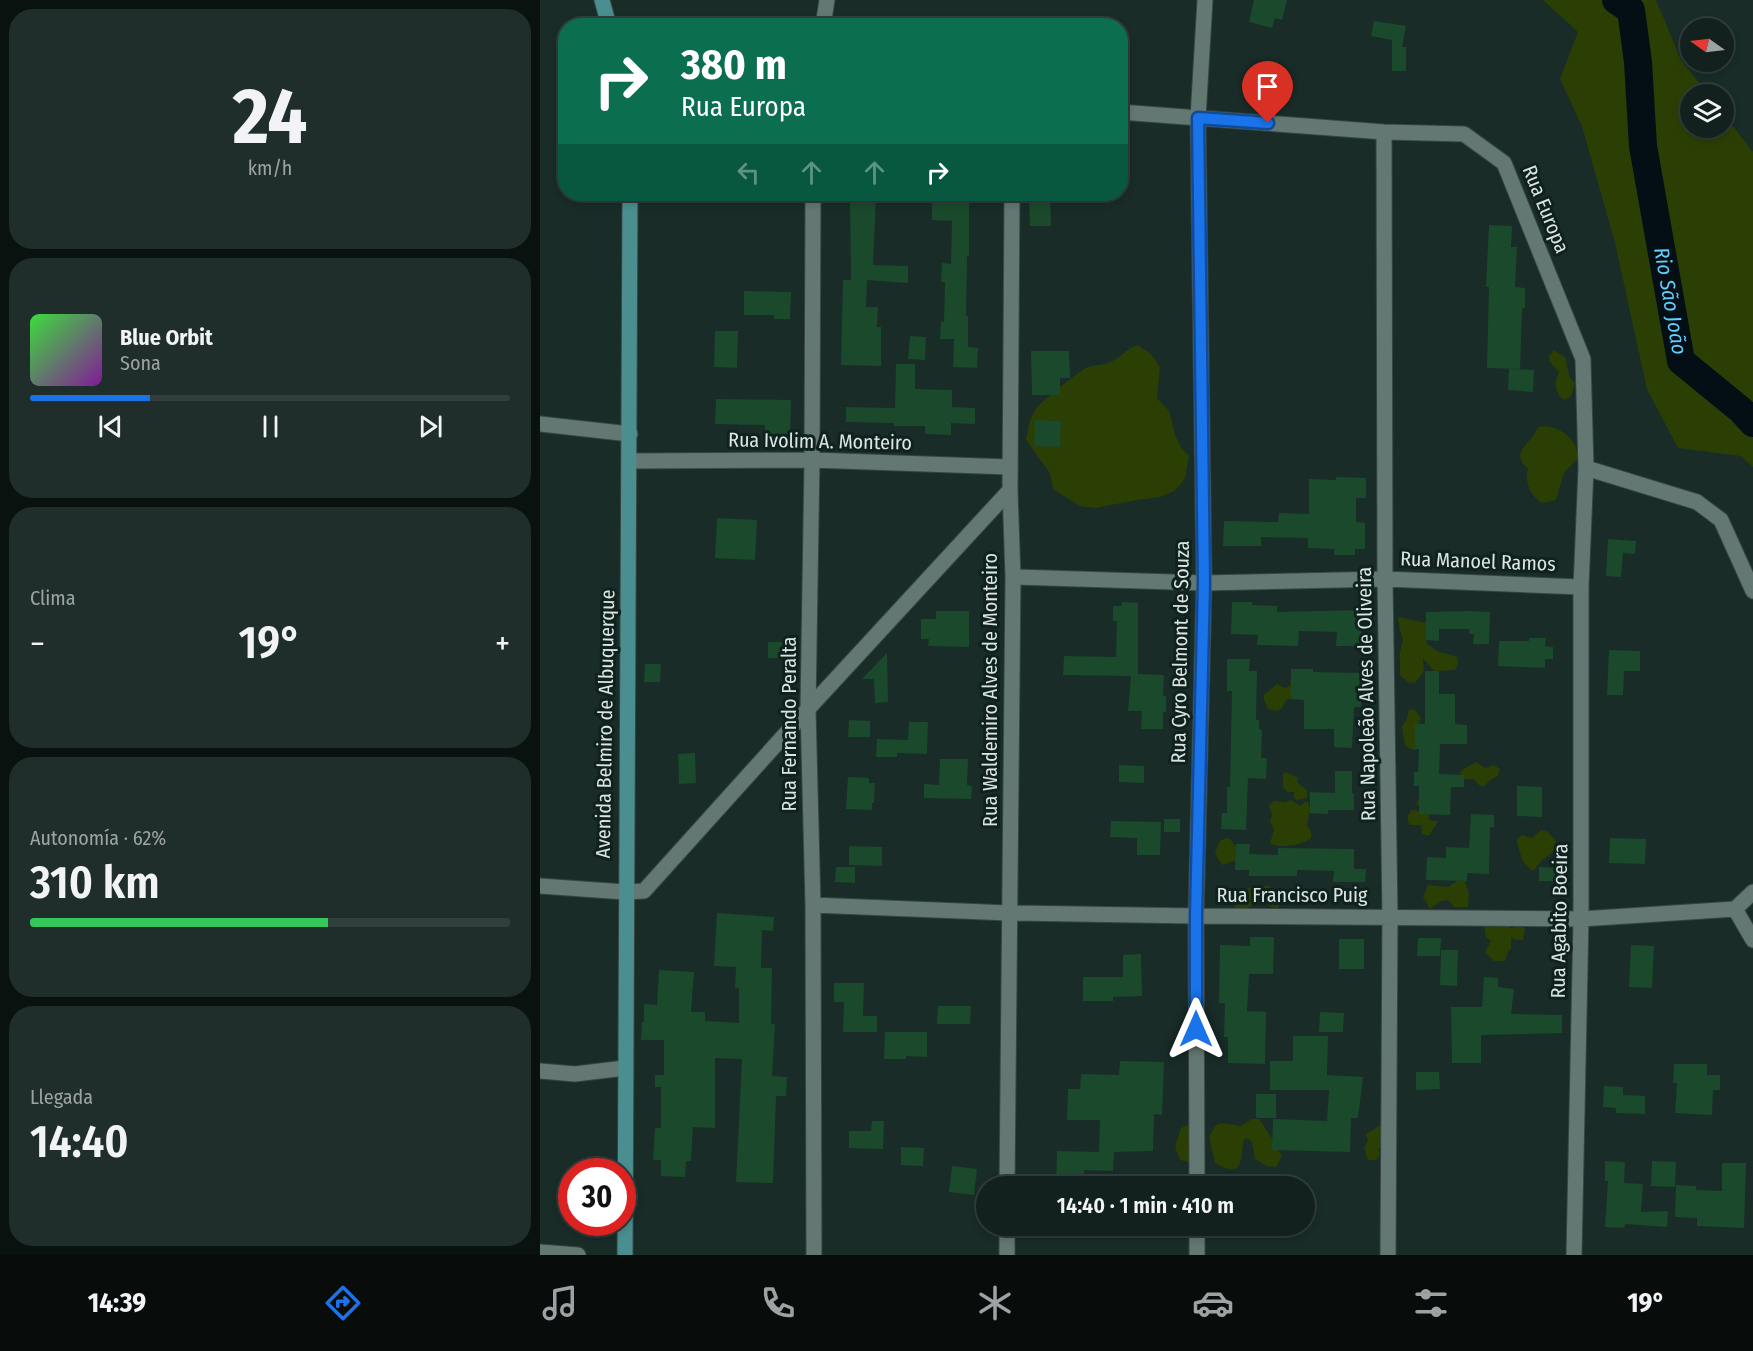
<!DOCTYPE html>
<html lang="es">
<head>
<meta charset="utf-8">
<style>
  body { margin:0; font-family:"Fira Sans Condensed",sans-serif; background:#202e2b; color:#f1f3f6; height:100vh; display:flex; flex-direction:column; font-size:22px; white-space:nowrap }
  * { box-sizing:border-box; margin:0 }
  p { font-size:20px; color:#9da3a4 }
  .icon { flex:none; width:33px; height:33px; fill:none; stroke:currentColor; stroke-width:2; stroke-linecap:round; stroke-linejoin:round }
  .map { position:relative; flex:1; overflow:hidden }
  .panel { display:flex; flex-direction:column; gap:9px; padding:9px; background:#0a1210; width:540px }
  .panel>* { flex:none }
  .banner { position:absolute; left:18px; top:18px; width:570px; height:183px; border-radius:24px; box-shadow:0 3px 9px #0003,0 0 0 2px #323e3c; background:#0b6e4f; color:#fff; overflow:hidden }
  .needle { width:39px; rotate:284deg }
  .fabs { position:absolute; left:1140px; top:18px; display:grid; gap:12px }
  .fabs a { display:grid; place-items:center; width:54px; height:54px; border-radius:50%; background:#13211e; box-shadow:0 3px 9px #0003,0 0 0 2px #323e3c; font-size:30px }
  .speed { position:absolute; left:18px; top:1158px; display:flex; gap:12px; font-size:30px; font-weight:700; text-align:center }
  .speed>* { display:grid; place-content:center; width:78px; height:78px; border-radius:50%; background:#13211e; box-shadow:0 3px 9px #0003,0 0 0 2px #323e3c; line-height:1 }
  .speed .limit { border:9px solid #d22; background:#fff; color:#111 }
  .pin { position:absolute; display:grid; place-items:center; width:51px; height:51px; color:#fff; margin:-62px -26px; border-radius:50% 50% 50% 0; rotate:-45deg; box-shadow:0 0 6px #0007 }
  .pin .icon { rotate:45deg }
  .me { position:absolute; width:66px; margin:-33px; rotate:0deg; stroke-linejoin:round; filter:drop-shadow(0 0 4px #0008) }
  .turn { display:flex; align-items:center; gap:21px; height:126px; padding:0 24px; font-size:27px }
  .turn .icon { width:78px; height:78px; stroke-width:2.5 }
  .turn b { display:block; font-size:42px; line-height:51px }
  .lanes { display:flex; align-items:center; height:57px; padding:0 24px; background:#0003; justify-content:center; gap:30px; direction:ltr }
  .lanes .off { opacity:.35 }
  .big { font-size:45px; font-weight:600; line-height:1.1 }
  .panel .tile { flex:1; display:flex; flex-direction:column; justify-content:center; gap:9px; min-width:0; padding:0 21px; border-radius:24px; background:#202e2b }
  .panel .dial { align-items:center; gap:0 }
  .dial b { font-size:78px; line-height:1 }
  .song { display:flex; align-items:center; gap:18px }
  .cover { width:72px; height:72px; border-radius:9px; background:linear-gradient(135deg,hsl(120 70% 55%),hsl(290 70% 35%)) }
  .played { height:6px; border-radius:3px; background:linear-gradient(90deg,#1a73e8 25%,#323e3c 25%) }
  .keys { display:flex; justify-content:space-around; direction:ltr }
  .heat { display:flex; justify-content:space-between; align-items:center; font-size:33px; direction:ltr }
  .charge { height:9px; border-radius:4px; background:linear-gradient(90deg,#34c759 62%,#323e3c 0) }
  .trip { position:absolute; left:436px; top:1176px; width:339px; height:60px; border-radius:30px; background:#13211e; box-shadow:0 3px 9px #0003,0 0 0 2px #323e3c; font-weight:600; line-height:60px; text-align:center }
  .menu { display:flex; height:96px; justify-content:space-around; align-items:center; background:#080d0c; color:#9da3a4 }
  .menu .icon { width:42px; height:42px }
  .menu .on { color:#1a73e8 }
  .menu b { font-size:27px; color:#f1f3f6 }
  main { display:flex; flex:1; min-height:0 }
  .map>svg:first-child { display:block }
  .green { fill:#2b3f05 }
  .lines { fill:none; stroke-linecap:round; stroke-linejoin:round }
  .river { stroke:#030f15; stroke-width:28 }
  .building { fill:#1b492c }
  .minor-casing { stroke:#374643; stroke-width:17 }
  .secondary-casing { stroke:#374643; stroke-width:17 }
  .minor { stroke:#637873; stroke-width:15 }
  .secondary { stroke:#4a8e8f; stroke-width:15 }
  .route-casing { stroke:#114b97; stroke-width:15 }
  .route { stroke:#1a73e8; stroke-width:10 }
  .labels { text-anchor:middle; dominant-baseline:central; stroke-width:6; stroke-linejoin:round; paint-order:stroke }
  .street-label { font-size:20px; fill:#dbe6e3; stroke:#10221e }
  .water-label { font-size:21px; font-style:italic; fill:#61cefe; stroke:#10221e }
</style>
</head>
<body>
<main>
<section class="panel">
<div class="tile dial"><b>24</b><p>km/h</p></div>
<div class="tile">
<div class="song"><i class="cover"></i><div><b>Blue Orbit</b><p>Sona</p></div></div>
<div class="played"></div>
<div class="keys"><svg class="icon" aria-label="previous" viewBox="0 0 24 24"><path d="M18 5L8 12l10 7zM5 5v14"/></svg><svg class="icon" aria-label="pause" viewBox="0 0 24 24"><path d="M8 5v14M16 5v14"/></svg><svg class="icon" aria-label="next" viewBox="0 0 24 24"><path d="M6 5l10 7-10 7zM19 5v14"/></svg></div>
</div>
<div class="tile"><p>Clima</p>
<div class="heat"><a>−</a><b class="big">19°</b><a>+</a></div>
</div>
<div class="tile"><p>Autonomía · 62%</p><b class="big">310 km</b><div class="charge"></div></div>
<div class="tile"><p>Llegada</p><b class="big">14:40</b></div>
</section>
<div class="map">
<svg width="1213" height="1255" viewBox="0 0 1213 1255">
  <rect width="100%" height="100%" fill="#192c28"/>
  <path class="green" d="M1003 0H1116L1141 60 1168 94H1150V128H1184V115L1213 152V467L1201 456 1138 448 1107 389 1075 243 1042 126 1020 79 1038 32Z
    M598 345 612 355 620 367 617 398 629 411 635 435 642 449 649 456 645 478 640 485 634 491 620 497 597 500 555 508 540 506 513 489 510 473 486 440C488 431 489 420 494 412 499 402 533 377 544 369 552 364 560 366 568 363 581 359 584 349 598 345Z
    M1014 350 1025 357 1030 378 1035 383 1031 396 1025 400 1019 396 1015 384 1019 372 1010 362 1009 356Z
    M1006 426C1023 428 1038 441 1038 458L1024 473 1016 500 1002 503C991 496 984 483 988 469 975 456 980 451 990 440 994 436 995 431 999 427Z
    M858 617 887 623 888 629 886 643 897 651 917 657 918 664 915 670 894 671 883 658 884 671 875 683 868 682 860 675V652L863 640 860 630Z
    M751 678 754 698 746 700 742 708 738 711 728 709 724 700V695L737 684 745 688 750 686Z
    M869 709 875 710 881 718 877 728V749L874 750 865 746 862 726 867 719Z
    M936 762 945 768 954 765 960 769 958 776 949 781 944 786H940L934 779H923L920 773 922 770Z
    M746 772 758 778 757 782 767 790V798L757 800 754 798V792H748L743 787V774Z
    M880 797 889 809V819L892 821H898L889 836 882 834 881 825H871L868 822V816L871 810 881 811 877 803Z
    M751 800 760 806 765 802H768L770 809 767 826 771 831V838C764 845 738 849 730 843L734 830 730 821 732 815 729 806 734 801 745 802Z
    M1001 830 1008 832 1017 843C1013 856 1007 854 1000 863 997 865 996 868 993 871 984 863 982 862 980 852 977 843 974 841 982 835L992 838Z
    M686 838 690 839 696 847V860L682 865 675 853 680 841Z
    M919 880 925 881 929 894 928 907H914L908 900 901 901 890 909 883 897 888 885 908 887Z
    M728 886 740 892 742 898 738 909 731 907 720 899H717C712 908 704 911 695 908L696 894 711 887 713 890 718 887Z
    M967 921 970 928H973L977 925H980L985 929 983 940H976L971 937V949L968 951 965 961H954L945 952 951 941 946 937 944 924Z
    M712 1119H719C726 1127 728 1136 736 1143L738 1150 742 1156 736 1167 727 1166 715 1159 712 1142 707 1138 704 1139C700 1160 704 1180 675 1163L669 1137 675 1126 681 1123 701 1126Z
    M650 1124 653 1163 640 1160 635 1147 641 1128Z
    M842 1124 844 1147 838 1149 840 1154 836 1160H828L824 1148 828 1141 826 1134Z"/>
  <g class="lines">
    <path class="river" id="s1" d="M1076 0 1091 10 1098 62 1103 146 1141 361 1201 410 1213 423"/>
  </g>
  <path class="building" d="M714 0H747L742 20 735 18 732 28 709 22Z
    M834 21 866 26 862 47H866V71H852V40L831 36Z
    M310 194 336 195 333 265 368 266V283L327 280 326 307H338L337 327H341V366L301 365 303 280H311Z
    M392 194H429V256H427L426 316H428V347L438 348 437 368 413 367 414 339H400L401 322H404L405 282H401L402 263 411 264 412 221 392 220Z
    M489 194H510L511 226H490Z
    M949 225 972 226 971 247H977L975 287 985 288V308H982L980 369 947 368 949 287H946Z
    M204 291 251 292 250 319H234V315H204Z
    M175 331H198L197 368 174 367Z
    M370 336 386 337 385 360 368 359Z
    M491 351H529L530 378H520V395H492Z
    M356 364H375V389L412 390V407L435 408V424L411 423V435L385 434V426H354V423L306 422V407L355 408Z
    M969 369 994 370 993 392 968 390Z
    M176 399 251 400 250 435 225 434V425L175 424Z
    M495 420 521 421 520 447 494 446Z
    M796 477 826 478V498H816V522L825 523V549H815V555H794V549L768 548V538L721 537V546H683L684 521 738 522 739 513 769 514V479L796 480Z
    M177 518 217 520 215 560 175 558Z
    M1068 539 1096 541 1095 554 1083 553 1081 577 1066 576Z
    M582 602 598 603V674L624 675 623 696H626V712H623V729H601L602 711H588L591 676 523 675 524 656 576 657 577 621H573V606H581Z
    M692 602H712V605L737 606V612L822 610 821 646H796L797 632 759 631 758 646 717 645 718 635 691 634Z
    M396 611H429V647L388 646 389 639H381V619H396Z
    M930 611 950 612 949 644H933L934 634H929L930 629H899V641L886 640V612Z
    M989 638H1006L1005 646 1013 647V659H1005V668L958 666 959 641H989Z
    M228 642H253L252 659 228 658Z
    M1069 650 1100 651V671H1084L1083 695H1067Z
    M347 653 348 702 335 703 334 679H322Z
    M687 659H710L709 671H717L716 720H719V729L722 730 721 758H727L726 779 708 778 706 830 681 829 682 813H687V787H690L692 691H687Z
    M105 664H121L120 682H104Z
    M751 669H773V672L822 673 821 707H814L812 748 794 747V729H764V700L751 699Z
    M885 671H899V694H915V724L927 725V744H900L899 774 924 775V787H911L910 815 879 814V786H874V772H878L879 749H875V724H885Z
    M309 720 330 721V737H308Z
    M369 722H388L387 754 357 753V757H336L337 739 368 740Z
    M155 753 156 783 139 784 138 754Z
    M400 759H428L427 785 432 786 431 799 384 798V784L399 785Z
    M579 765 604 766V783L579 782Z
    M795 771H812V793L814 794V810H788V814L770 813V792L795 793Z
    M308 777 329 778V783H335L334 803H332V810L306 809Z
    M977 786 1002 787V817L977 816Z
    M931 814 954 815V828L950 827 949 874 927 873V881L886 880 887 857 906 858V847L929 848Z
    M624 819H640V832H624Z
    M571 821 621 822 620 855H597V838L570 837Z
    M1070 838 1106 839 1105 864 1069 863Z
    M696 844H710L709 854 738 855V848L814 849V869H826L825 882H793L794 871 757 870V876H709V870H695Z
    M309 846 342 847V866L309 865Z
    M296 867H315V883L295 882Z
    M999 867 1016 868V881H999Z
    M177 913 234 917 233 931 222 930 221 968H232L231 1024H235L232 1076 247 1077 246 1096H236L233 1183 196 1182 202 1059 175 1058V1128L153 1127 151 1161H146L145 1177 121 1176V1160H113L115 1128H121V1087H115V1075H124V1040H101L102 1022H104V1004L117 1005 119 970 154 972 151 1012H165V1021L199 1023V988H195L196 967 174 966Z
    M710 937H734L733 974H709L707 1011 726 1012 725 1064 688 1063V1037H684L685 1003H679L680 945 710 946Z
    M878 938H901L900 956H877Z
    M799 939H824V969H799Z
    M1091 945 1114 946 1112 988 1089 987Z
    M901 950H918L917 986 900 985Z
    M601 954 602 996 573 997V1001H543V977H583V955Z
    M944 977 958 978V987L974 989 971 1014 1022 1015V1033L941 1035V1063H912L911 1007H942Z
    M294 983H324L323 1016H337V1032H303L304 1002H294Z
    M398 1006H431L430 1024H397Z
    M780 1012 804 1013 803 1032H779Z
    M345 1032H387V1057L366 1056V1059H344Z
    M753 1036H788L787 1075 823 1077 818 1118H811L810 1152 732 1150 733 1119 787 1121 789 1090H730V1061H753Z
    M580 1061 624 1062 622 1115 614 1114 613 1151 574 1152 573 1171 544 1170V1186H516L517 1151 559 1152 560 1120H527L528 1089H540L541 1074 579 1075Z
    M1134 1064H1167V1075H1180V1090H1173L1172 1115 1135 1113 1137 1083H1133Z
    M876 1072H899L900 1089 876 1090Z
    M1064 1086 1083 1087V1095L1105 1096V1114L1076 1113V1108L1063 1107Z
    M716 1094H736V1118H716Z
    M332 1121H344L343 1149 309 1148V1131H331Z
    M361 1147 384 1148 383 1166 361 1165Z
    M1065 1161 1085 1162 1084 1183 1103 1184 1101 1212 1128 1211 1127 1227 1085 1224 1084 1228 1065 1227 1068 1181H1065Z
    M1112 1161 1136 1162 1135 1187 1111 1186Z
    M1182 1163H1206L1204 1228 1157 1226V1218L1135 1217 1136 1185 1156 1186V1190L1182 1191Z
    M412 1166 437 1169 434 1195 409 1192Z"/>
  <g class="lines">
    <defs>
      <path id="minor" d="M283 26 287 0
        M580 112 844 132 924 134 964 163 1043 359 1046 468 1041 587V919L1034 1255
        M844 132 845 579 850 917 848 1255
        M273 194 272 460 268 709 273 905 274 1255
        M0 424 90 434
        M89 461 272 460 470 467
        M1046 468 1157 502 1181 520 1213 591
        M473 577 664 583 845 579 1041 587
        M0 886 85 892 104 891 268 709 470 490
        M273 905 469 913 656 916 1041 919 1195 909
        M1195 909 1213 940
        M1195 909 1213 892
        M0 1071 35 1074 85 1068
        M467 1186 473 577 470 490 472 194
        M657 1186 656 916 664 583 658 118 665 0
        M657 1226V1255
        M0 1252 38 1255
        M467 1255V1226"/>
      <path id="secondary" d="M62 0 69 26
        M85 1255C84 901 90 547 90 194"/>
    </defs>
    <use href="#minor" class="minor-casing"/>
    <use href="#secondary" class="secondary-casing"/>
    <use href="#minor" class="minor"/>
    <use href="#secondary" class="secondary"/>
  </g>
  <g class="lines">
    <defs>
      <path id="route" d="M656 1029V916L664 583 658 118 728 123"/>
    </defs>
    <use href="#route" class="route-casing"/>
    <use href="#route" class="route"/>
  </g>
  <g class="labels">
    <g class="street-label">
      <text transform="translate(1006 209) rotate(68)">Rua Europa</text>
      <text transform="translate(280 441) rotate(1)">Rua Ivolim A. Monteiro</text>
      <text transform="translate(938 561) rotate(2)">Rua Manoel Ramos</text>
      <text transform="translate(640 652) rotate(-89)">Rua Cyro Belmont de Souza</text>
      <text transform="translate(450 690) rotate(-90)">Rua Waldemiro Alves de Monteiro</text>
      <text transform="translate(826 694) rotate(-91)">Rua Napoleão Alves de Oliveira</text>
      <text transform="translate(65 724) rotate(-89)">Avenida Belmiro de Albuquerque</text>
      <text transform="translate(249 724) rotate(-90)">Rua Fernando Peralta</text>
      <text x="752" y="895">Rua Francisco Puig</text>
      <text transform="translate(1019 921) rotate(-89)">Rua Agabito Boeira</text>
    </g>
    <g class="water-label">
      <text stroke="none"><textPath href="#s1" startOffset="312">Rio São João</textPath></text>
    </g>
  </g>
</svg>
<div class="fabs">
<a><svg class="needle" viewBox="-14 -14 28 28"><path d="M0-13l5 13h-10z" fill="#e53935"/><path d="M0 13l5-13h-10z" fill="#9da3a4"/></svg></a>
<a><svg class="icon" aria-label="layers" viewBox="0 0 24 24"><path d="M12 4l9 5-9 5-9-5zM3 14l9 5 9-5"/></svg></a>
</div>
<div class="speed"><div class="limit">30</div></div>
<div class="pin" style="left:728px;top:123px;background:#d93025"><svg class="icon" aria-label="arrive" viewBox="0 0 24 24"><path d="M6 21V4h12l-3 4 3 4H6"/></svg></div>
<svg class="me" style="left:656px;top:1029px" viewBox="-20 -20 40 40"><path d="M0-17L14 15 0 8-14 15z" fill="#1a73e8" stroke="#fff" stroke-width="4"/></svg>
<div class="trip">14:40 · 1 min · 410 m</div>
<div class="banner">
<div class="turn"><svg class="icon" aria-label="right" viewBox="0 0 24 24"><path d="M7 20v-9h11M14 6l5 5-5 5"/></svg><div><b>380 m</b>Rua Europa</div></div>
<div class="lanes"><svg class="icon off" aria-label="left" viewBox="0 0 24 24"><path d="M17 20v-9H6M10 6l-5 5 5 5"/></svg><svg class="icon off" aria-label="ahead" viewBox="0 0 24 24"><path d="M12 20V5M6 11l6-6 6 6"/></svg><svg class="icon off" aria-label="ahead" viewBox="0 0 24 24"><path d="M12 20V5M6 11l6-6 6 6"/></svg><svg class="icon" aria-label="right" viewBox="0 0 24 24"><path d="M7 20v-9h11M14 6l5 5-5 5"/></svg></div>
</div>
</div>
</main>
<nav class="menu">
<b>14:39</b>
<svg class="icon on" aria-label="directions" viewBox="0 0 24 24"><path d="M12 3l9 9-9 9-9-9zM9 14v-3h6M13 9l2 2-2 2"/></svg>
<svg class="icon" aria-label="music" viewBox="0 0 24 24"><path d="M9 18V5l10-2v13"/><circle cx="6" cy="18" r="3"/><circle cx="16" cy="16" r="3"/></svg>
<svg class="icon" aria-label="phone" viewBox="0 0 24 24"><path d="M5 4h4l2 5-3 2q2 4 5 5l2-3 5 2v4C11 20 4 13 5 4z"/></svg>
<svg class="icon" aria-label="climate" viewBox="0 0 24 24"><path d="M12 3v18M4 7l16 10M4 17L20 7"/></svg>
<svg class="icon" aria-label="car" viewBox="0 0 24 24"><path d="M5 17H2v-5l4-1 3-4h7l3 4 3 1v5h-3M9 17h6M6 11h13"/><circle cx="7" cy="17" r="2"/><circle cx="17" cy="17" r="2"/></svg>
<svg class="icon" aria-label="filters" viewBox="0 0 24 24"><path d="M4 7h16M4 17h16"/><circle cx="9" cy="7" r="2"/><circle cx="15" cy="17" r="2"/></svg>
<b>19°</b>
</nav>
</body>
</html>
